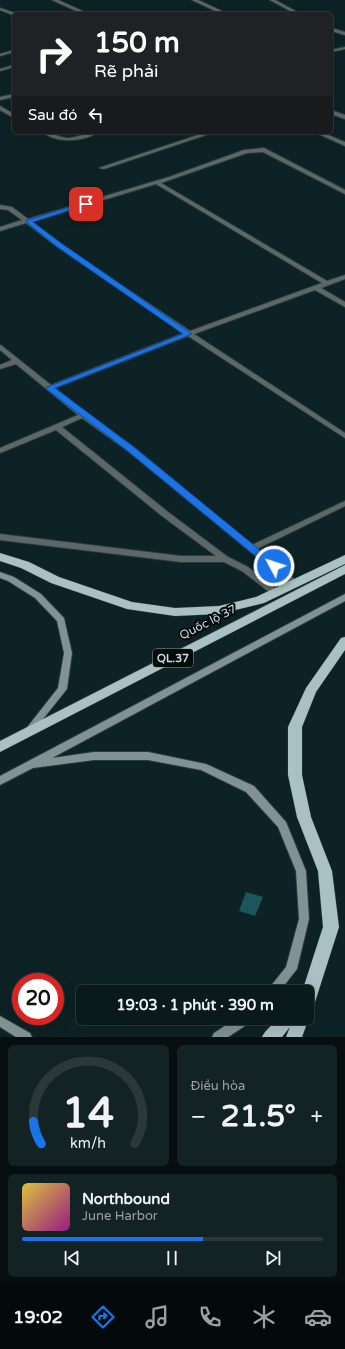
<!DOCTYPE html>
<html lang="vi">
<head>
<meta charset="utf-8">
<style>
  body { margin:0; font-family:"Varela Round",sans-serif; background:#132324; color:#f1f3f6; height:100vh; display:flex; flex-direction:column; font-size:15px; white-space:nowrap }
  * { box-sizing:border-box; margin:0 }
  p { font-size:13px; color:#99a1a3 }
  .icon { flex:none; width:22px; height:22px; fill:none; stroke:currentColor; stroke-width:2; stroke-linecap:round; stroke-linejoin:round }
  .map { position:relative; height:1037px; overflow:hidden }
  .panel { display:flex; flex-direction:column; gap:8px; padding:8px; background:#060e0f; flex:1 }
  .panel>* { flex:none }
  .guide { position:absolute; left:12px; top:12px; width:321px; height:122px; border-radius:6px; box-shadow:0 4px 16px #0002,0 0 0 1px #2a383a; background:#202124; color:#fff; overflow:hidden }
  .speed { position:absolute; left:12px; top:973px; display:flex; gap:8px; font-size:20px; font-weight:700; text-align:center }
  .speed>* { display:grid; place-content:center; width:52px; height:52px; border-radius:50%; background:#0a1a1b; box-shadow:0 4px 16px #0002,0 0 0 1px #2a383a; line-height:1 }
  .speed .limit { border:6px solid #d22; background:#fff; color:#111 }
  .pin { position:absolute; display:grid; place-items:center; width:34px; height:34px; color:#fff; margin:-17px; border-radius:8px; box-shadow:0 2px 6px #0006 }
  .me { position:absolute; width:44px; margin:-22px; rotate:310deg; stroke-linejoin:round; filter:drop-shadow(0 0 3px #0008) }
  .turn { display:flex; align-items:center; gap:14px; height:84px; padding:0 16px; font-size:18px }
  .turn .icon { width:52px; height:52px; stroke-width:2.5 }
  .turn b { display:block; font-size:28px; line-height:34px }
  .then { display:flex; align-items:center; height:38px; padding:0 16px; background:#0003; gap:8px; font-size:15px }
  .big { font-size:30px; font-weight:800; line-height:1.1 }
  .panel .card { flex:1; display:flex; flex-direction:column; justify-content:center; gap:6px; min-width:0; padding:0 14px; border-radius:6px; background:#132324 }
  .panel .dial { align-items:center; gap:0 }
  .dial svg { height:104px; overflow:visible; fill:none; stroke:#2a383a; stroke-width:7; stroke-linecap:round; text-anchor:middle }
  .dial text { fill:#f1f3f6; stroke:none }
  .song { display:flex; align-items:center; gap:12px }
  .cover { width:48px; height:48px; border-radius:6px; background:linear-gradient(135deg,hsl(50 70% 55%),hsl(310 70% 35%)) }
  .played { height:4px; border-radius:2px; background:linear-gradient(90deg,#1a73e8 60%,#2a383a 60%) }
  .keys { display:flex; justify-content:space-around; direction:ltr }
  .heat { display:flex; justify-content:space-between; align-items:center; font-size:22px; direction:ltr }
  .panel .tiles { flex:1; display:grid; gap:8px; grid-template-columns:1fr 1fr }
  .card:last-child { grid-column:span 2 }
  .trip { position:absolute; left:76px; top:985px; width:238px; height:40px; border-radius:6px; background:#0a1a1b; box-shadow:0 4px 16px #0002,0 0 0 1px #2a383a; font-weight:800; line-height:40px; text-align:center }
  .tab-bar { display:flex; height:64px; justify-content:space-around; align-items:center; background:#040a0b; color:#99a1a3 }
  .tab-bar .icon { width:28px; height:28px }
  .tab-bar .selected { color:#1a73e8 }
  .tab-bar b { font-size:18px; color:#f1f3f6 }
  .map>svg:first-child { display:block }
  .building { fill:#1a565b }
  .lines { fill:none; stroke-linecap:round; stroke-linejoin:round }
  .service-casing { stroke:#283c3e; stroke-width:2 }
  .minor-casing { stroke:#283c3e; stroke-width:2 }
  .secondary-casing { stroke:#283c3e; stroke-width:2 }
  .trunk-casing { stroke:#283c3e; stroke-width:1 }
  .service { fill:#5e6768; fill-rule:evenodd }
  .minor { fill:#5e6768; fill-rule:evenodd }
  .secondary { fill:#829193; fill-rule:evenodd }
  .trunk { fill:#aac1c3; fill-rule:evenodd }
  .route { fill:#1a73e8; stroke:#114b97 }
  .labels { text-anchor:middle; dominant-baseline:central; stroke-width:4; stroke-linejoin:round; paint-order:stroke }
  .shield { fill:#030a0a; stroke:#929d9e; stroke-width:1 }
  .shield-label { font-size:11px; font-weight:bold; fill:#d0dcdd }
  .street-label { font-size:12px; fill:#d0dcdd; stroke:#030a0a }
</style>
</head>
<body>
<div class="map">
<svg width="345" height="1037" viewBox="0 0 345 1037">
  <rect width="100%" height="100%" fill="#0d2224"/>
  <path class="building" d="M246 892 263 897 255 916 239 911Z"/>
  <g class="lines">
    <defs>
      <path id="service" d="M0 8 15 13V14L13 15 0 10Z
        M14 50V52L0 56V54Z
        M14 65V67L0 71V69Z
        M14 94V97L0 100V97Z
        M0 106 14 114V118L0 110Z
        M42 132C51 132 58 137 67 138 78 138 88 132 99 132 83 142 58 144 42 132Z
        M207 132H215L104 169 99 168Z
        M314 132H321L345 142V146Z
        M264 148 345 190V194L263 152 247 153 161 183 327 281 345 275V279L321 288 345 302V307L315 290 194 334 345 433V438L188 336 55 388 86 413 135 448 252 545 345 501V506L257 549 298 582 299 584 298 586H292L129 452 82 418 62 427 168 512 228 557 248 567 279 591 280 593 279 595H273L242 571 224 562H181L0 540V534L181 556H216L162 516 56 430 0 453V448L78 415 16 364 0 369V365L12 360 0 350V345L2 346 51 385 184 333 56 246 26 223 0 231V227L22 220 8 210 0 209V205L12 207 28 219 169 177 244 150ZM156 184 322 283 190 331 60 244 31 222Z"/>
      <path id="minor" d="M52 0H58L89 14H83Z
        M192 0H198L228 14H222Z
        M270 0H275L301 14H296Z
        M331 28 345 32V35L331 31Z
        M345 47V49L331 52V50Z
        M331 110 345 115V119L331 114Z"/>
      <path id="secondary" d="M0 572 14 577 41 594 64 618 72 653 67 689 31 734 28 736 25 734 23 732 25 730 58 688 64 653 57 621 35 598 8 581 0 578Z
        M345 594V601L52 758 94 752H148L206 764 254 786 286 822 306 871 309 919 297 969 279 992H266L286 967 299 919 296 871 278 827 246 792 201 770 148 760H94L33 768 0 785V776Z
        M0 1016 30 1033 32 1037H16L0 1027Z
        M237 1018H253L251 1022 228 1037H212L214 1033Z"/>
      <path id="trunk" d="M0 553 29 562 59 577 132 602 175 608 219 606 256 597 345 555V564L264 603 219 614 175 616 127 609 51 583 21 568 0 561Z
        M345 565V574L0 752V741Z
        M345 637V650L316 692 302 727V775L311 817 332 871 339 927 315 1002 313 1007 307 1009V992H302L323 927 318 871 297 817 288 775V727L306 688 341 638Z
        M307 1014 309 1018 302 1037H286L290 1027 282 1037H262C265 1030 273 1025 278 1018H307Z"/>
    </defs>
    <use href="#service" class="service-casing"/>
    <use href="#minor" class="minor-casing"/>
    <use href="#secondary" class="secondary-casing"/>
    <use href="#trunk" class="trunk-casing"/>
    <use href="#service" class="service"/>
    <use href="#minor" class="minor"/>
    <use href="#secondary" class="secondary"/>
    <use href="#trunk" class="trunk"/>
  </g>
  <path class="route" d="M83 203 89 204 33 222 61 243 192 334 55 388 135 448 277 564 278 566 277 568H270L129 452 45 388 183 334 56 246 25 221Z"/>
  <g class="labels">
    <rect class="shield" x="153" y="649" width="40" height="18" rx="3"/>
    <g class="shield-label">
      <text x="173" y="658">QL.37</text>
    </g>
    <g class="street-label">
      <text transform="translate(208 622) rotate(-27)">Quốc lộ 37</text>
    </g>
  </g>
</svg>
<div class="speed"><div class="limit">20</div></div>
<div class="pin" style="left:86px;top:204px;background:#d93025"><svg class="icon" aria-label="arrive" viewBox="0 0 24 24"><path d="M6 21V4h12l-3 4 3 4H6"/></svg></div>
<svg class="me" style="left:274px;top:566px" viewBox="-20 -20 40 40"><circle r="17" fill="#1a73e8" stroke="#fff" stroke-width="3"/><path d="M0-11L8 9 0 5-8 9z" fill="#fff"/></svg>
<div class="trip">19:03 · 1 phút · 390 m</div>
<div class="guide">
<div class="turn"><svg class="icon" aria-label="right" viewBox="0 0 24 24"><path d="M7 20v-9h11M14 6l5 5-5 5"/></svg><div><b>150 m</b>Rẽ phải</div></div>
<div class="then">Sau đó<svg class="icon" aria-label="left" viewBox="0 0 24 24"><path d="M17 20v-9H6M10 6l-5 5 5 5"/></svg></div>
</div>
</div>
<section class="panel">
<div class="tiles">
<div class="card dial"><svg viewBox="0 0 100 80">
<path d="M14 69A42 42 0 1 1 86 69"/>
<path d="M14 69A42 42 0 0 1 8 52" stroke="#1a73e8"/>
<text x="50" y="56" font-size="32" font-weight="700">14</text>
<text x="50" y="72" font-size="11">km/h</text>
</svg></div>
<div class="card"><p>Điều hòa</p>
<div class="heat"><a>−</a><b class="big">21.5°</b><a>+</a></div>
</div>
<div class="card">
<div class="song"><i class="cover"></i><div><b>Northbound</b><p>June Harbor</p></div></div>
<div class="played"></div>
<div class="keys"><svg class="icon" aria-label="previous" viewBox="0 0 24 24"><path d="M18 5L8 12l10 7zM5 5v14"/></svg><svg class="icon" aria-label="pause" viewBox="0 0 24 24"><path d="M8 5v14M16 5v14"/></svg><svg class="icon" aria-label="next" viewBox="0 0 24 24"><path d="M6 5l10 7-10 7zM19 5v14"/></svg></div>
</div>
</div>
</section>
<nav class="tab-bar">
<b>19:02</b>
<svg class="icon selected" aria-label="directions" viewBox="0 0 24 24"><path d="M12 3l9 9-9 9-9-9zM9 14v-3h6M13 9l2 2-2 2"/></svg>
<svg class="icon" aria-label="music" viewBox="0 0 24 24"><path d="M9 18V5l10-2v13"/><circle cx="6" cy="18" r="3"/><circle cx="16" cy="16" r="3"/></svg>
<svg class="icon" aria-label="phone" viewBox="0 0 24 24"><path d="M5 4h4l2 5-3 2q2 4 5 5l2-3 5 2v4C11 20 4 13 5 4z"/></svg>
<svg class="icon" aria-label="climate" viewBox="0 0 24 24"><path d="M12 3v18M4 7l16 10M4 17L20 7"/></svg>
<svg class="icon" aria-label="car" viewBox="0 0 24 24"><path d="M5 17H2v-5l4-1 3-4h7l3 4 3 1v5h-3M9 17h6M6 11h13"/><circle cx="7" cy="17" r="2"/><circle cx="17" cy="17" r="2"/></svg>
</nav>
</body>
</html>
